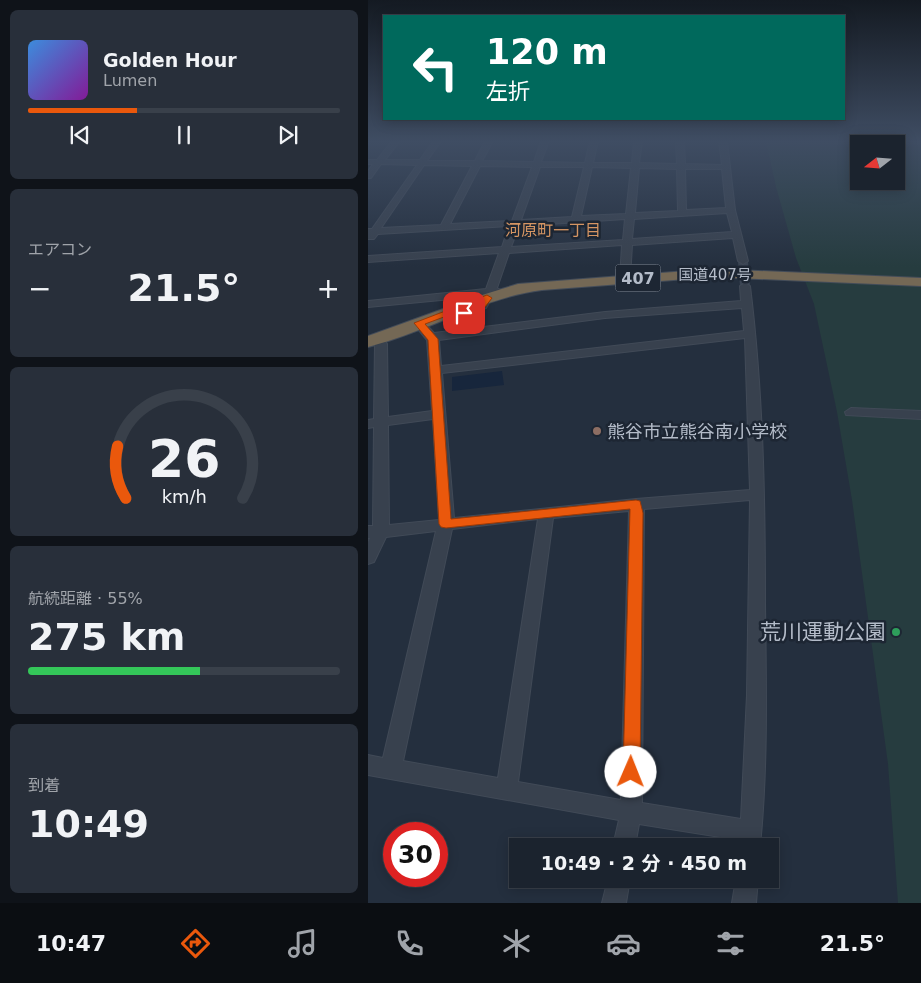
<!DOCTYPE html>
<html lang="ja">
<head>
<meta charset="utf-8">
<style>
  body { margin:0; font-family:"DejaVu Sans","Noto Sans JP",sans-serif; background:#282f3a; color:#f1f3f6; height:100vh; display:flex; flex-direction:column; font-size:19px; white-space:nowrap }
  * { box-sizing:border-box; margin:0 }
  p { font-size:16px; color:#a0a4aa }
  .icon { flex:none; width:28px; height:28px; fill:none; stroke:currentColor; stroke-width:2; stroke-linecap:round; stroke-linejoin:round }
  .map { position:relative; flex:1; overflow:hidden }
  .side { display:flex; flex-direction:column; gap:10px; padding:10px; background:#0f1319; width:368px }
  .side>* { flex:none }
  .top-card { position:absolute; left:15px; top:15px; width:462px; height:105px; border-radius:0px; box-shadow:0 2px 12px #0003,0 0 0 1px #39404a; background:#00695c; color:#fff; overflow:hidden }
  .needle { width:32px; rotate:253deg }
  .fabs { position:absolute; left:482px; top:135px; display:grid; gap:10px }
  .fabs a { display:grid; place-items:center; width:55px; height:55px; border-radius:0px; background:#1b232e; box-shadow:0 2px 12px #0003,0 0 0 1px #39404a; font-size:25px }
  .speed { position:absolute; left:15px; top:822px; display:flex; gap:10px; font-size:25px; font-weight:700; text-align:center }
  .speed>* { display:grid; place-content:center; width:65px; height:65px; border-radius:50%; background:#1b232e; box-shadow:0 2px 12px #0003,0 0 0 1px #39404a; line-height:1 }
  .speed .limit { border:8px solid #d22; background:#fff; color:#111 }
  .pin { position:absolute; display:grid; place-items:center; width:42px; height:42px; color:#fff; margin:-21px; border-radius:10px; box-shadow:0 2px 8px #0006 }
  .me { position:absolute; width:55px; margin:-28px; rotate:1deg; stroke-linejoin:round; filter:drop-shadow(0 0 4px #0008) }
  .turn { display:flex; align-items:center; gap:18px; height:105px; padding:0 20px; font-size:22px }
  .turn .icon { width:65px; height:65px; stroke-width:2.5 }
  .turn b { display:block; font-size:35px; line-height:42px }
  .big { font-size:38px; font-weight:700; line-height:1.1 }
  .side .card { flex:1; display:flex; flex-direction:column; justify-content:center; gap:8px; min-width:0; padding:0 18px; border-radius:8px; background:#282f3a }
  .side .dial { align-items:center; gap:0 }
  .dial svg { height:130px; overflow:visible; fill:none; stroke:#39404a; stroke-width:7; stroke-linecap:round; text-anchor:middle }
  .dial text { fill:#f1f3f6; stroke:none }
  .song { display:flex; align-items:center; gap:15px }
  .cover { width:60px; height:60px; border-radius:8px; background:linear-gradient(135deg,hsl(210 70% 55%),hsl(290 70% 35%)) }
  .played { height:5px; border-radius:2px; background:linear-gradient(90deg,#ea580c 35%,#39404a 35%) }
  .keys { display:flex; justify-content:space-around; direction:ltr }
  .heat { display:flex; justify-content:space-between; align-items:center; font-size:28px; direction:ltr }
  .charge { height:8px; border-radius:4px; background:linear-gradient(90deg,#34c759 55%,#39404a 0) }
  .trip { position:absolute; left:141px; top:838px; width:270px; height:50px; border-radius:0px; background:#1b232e; box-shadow:0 2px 12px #0003,0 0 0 1px #39404a; font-weight:700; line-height:50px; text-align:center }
  .tabs { display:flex; height:80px; justify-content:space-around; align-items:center; background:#0b0e12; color:#a0a4aa }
  .tabs .icon { width:35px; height:35px }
  .tabs .on { color:#ea580c }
  .tabs b { font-size:22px; color:#f1f3f6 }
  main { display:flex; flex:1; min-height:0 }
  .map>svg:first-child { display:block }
  .green { fill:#263c3f; fill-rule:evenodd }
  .water { fill:#17263c }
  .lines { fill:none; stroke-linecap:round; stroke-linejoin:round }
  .minor-tunnel { stroke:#3a4453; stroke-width:10; stroke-dasharray:10 5; stroke-linecap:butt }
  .minor-casing { stroke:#414a57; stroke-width:2 }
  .highway-casing { stroke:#434c59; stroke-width:2 }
  .minor { fill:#38414e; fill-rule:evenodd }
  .highway { fill:#746855; fill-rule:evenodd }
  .route { fill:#ea580c; stroke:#983908 }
  .education-dot { fill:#8d6e63; stroke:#1d2633; stroke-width:2 }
  .leisure-dot { fill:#2e9e5b; stroke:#1d2633; stroke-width:2 }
  .labels { text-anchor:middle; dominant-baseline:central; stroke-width:5; stroke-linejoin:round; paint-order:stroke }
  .far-street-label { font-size:15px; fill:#b4bcc9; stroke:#1d2633 }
  .far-neighbourhood-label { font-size:16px; fill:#d59563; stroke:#1d2633 }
  .shield { fill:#1d2633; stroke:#878f9c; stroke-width:1 }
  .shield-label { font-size:16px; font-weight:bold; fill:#b4bcc9 }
  .poi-label { font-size:18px; fill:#b4bcc9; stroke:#1d2633; text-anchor:start }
  .near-poi-label { font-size:21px; fill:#b4bcc9; stroke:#1d2633; text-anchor:end }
</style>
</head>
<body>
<main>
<section class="side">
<div class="card">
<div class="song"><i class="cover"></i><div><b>Golden Hour</b><p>Lumen</p></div></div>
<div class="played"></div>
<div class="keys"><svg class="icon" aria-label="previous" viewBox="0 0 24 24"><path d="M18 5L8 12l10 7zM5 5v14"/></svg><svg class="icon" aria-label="pause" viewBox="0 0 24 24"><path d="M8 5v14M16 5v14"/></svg><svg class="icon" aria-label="next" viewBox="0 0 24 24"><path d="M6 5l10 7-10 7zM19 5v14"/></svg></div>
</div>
<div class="card"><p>エアコン</p>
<div class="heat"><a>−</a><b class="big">21.5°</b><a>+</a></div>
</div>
<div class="card dial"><svg viewBox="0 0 100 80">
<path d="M14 69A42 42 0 1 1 86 69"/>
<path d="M14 69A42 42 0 0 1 9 37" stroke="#ea580c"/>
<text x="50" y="56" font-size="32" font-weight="700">26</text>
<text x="50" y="72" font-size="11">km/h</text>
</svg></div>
<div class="card"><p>航続距離 · 55%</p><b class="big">275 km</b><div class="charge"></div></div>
<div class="card"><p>到着</p><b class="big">10:49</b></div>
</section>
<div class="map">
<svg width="554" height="903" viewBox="0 0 554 903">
  <rect width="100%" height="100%" fill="#242f3e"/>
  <path class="green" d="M398 141H553V903H530L520 764 484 500 469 412 446 304 428 258 408 187ZM491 144H529V181H491Z"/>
  <path class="water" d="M134 371 136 385 84 391V377Z"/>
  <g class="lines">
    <path class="minor-tunnel" d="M375 261 377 286"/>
    <defs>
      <path id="minor" d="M24 141H32L17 160H52L65 141H73L59 161H107L117 141H125L114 161 166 162 173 141H181L173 162 217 163 222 141H230L225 163H264L266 141H274L271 163 309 164 308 141H316L317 164 354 165 351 141H359L367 210 380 261 375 264 370 261 365 238 264 245 262 279 257 282 252 279 254 245 141 253 129 288 134 291 126 294 118 308 114 309 109 306 115 296 0 307V301L118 289 131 253 0 262V256L134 247 141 226 10 234 6 239H0V229H4L49 165 13 164 3 178H0V171L5 164H0V160H9ZM56 165 104 166 73 225 13 228ZM112 166 164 167 144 221 82 224ZM172 167H216L204 217 153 220ZM224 167 263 168 258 214 213 216ZM271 168 309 169 310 211 267 213ZM317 169H354L358 208 318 210ZM359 213 364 232 264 239 266 219ZM257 219 255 240 143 247 151 226Z
        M377 283 382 286C395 391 397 497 397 603 398 684 400 766 392 846H370L371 840 271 824 267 846H245L251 820 0 775V755L15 758 68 531 18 537 6 562 0 564V542L2 538H0V526H5L6 427 0 428V420L6 419 7 344 3 339 5 337H13L19 344 20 417 64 411 59 340 45 323 47 321H55L66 333 237 312 373 301 372 286ZM374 308 376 331 73 366 71 340 237 318ZM377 338 382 490 268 499 86 518 74 373ZM65 419 71 520 21 525 20 425ZM382 500 379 695 373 819 274 803 276 509ZM261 511 253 800 150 782 185 518ZM170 519 130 778 35 761 84 529Z
        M483 408 554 411V419L478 415 477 412Z
        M240 879H262L258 903H234Z
        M368 879H390L388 903H364Z"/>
      <path id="highway" d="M345 269 554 278V286L345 277 174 290C113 298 59 332 0 347V336L114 295 150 284Z"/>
    </defs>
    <use href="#minor" class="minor-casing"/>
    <use href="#highway" class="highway-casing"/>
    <use href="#minor" class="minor"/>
    <use href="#highway" class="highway"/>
  </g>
  <linearGradient id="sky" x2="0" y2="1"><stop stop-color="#141a22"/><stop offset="0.53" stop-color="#3f4d63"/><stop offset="1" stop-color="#3f4d63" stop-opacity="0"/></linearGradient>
  <rect width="554" height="267" fill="url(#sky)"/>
  <path class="route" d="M119 295 124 298 117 307 96 315H92V311L57 324 70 339 83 519 268 500 272 501 275 513 272 772 269 778 263 780 257 778 255 772 262 509 78 528 73 527 71 524 60 340 46 323Z"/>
  <circle class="education-dot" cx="229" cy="431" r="5"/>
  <circle class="leisure-dot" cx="528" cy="632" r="5"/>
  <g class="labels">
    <g class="far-street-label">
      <text x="347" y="275">国道407号</text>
    </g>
    <g class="far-neighbourhood-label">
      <text x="185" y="230">河原町一丁目</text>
    </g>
    <rect class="shield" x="247.5" y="264.5" width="45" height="27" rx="4"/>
    <g class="shield-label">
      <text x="270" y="278">407</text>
    </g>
    <g class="poi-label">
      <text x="239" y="431">熊谷市立熊谷南小学校</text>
    </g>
    <g class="near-poi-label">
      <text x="518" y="632">荒川運動公園</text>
    </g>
  </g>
</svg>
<div class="fabs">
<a><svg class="needle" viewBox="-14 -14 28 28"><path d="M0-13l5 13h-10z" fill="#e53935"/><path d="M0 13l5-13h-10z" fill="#a0a4aa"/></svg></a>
</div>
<div class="speed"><div class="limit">30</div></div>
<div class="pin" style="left:96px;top:313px;background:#d93025"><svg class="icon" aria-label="arrive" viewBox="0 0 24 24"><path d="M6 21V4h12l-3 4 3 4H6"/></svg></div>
<svg class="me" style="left:263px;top:772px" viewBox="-20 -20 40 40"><circle r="19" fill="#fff"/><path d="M0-13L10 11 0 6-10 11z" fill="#ea580c"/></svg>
<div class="trip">10:49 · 2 分 · 450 m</div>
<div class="top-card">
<div class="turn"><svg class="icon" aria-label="left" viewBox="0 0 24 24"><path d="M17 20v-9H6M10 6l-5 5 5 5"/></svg><div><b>120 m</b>左折</div></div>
</div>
</div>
</main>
<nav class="tabs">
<b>10:47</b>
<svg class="icon on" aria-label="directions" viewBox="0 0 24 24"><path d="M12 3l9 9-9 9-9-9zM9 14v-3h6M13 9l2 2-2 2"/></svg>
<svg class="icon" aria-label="music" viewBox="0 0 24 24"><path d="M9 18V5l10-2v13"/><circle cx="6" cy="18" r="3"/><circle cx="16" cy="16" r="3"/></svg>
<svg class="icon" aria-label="phone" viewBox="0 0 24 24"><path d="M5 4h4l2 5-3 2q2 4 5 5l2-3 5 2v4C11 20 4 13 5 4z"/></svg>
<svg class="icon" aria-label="climate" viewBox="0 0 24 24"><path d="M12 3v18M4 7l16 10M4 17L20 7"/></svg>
<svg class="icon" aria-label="car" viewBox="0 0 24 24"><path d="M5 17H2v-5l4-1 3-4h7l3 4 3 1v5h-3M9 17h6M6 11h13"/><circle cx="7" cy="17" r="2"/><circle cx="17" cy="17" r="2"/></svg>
<svg class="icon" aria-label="filters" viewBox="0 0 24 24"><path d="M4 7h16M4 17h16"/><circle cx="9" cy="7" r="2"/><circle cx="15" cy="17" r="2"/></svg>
<b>21.5°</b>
</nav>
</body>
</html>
